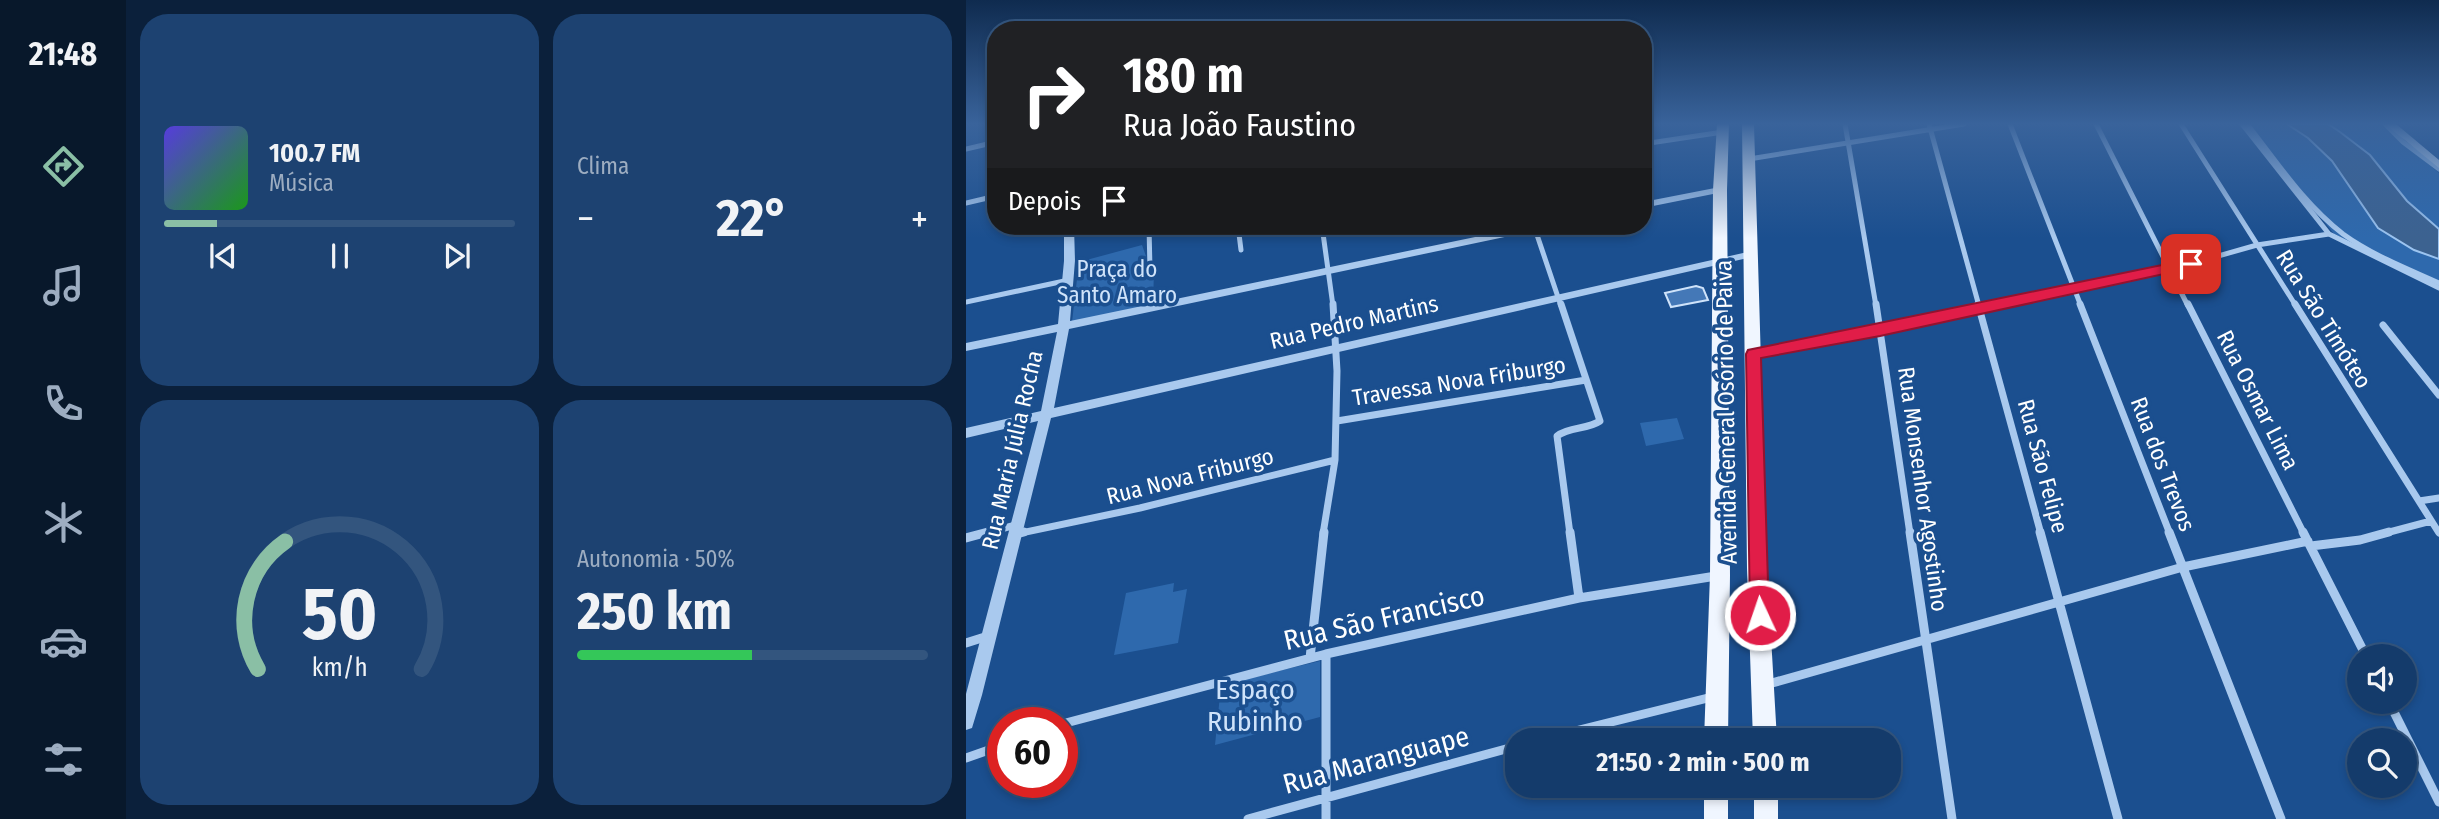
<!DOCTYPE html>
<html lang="pt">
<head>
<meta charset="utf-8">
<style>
  body { margin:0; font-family:"Fira Sans Condensed",sans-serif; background:#1d4271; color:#f1f3f6; height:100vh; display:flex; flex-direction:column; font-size:26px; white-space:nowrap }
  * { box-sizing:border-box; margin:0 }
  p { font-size:23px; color:#9dadc1 }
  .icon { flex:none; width:38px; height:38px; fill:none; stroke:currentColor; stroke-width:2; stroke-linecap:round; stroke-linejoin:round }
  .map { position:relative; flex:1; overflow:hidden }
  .sheet { display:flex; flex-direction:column; gap:14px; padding:14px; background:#0b203b; width:840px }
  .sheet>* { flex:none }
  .hud { position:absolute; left:21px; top:21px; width:665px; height:214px; border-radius:28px; box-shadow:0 4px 10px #0003,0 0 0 2px #33557e; background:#202124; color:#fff; overflow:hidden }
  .buttons { position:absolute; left:1381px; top:644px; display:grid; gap:14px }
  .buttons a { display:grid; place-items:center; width:70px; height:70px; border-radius:50%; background:#143b6b; box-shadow:0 4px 10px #0003,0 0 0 2px #33557e; font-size:35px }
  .speed { position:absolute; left:21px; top:707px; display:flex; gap:14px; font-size:35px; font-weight:700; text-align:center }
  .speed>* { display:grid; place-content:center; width:91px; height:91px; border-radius:50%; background:#143b6b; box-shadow:0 4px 10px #0003,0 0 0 2px #33557e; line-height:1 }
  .speed .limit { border:10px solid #d22; background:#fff; color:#111 }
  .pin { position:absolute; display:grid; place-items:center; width:60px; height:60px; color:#fff; margin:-30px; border-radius:14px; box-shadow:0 4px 10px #0006 }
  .me { position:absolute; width:77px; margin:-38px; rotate:357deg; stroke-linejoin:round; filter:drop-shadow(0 0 5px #0008) }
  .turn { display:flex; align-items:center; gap:24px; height:147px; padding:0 21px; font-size:32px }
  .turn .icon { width:91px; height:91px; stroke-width:2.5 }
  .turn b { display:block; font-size:49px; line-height:60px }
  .then { display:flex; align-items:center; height:66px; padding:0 21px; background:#0003; gap:14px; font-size:26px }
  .big { font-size:52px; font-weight:700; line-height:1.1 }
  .sheet .card { flex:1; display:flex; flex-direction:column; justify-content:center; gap:10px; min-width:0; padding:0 24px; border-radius:28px; background:#1d4271 }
  .sheet .dial { align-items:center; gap:0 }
  .dial svg { height:182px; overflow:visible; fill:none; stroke:#33557e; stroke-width:7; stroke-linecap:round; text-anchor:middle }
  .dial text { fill:#f1f3f6; stroke:none }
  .song { display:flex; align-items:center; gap:21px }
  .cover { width:84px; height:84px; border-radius:10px; background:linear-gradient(135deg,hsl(250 70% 55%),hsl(120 70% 35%)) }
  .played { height:7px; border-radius:4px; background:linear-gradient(90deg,#8abfa5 15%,#33557e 15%) }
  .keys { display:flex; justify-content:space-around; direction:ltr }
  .heat { display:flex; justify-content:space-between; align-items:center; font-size:38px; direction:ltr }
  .charge { height:10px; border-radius:5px; background:linear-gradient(90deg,#34c759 50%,#33557e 0) }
  .sheet .tiles { flex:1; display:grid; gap:14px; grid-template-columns:repeat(2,1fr) }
  .trip { position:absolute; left:539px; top:728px; width:396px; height:70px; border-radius:28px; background:#143b6b; box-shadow:0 4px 10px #0003,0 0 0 2px #33557e; font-weight:700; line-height:70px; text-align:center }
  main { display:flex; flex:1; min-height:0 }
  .tab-bar { display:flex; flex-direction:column; width:126px; justify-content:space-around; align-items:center; background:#08182b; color:#9dadc1 }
  .tab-bar .icon { width:49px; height:49px }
  .tab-bar .active { color:#8abfa5 }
  .tab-bar b { font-size:32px; color:#f1f3f6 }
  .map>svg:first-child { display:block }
  .green { fill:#2e69ad }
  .water { fill:#3c6290; stroke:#9cc4f0; stroke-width:2 }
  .building { fill:#4478b7; stroke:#cfe3fa; stroke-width:2 }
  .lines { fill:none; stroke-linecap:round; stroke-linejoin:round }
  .pedestrian { stroke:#a9c9ee; stroke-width:5 }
  .minor-far2 { stroke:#a9c9ee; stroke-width:5 }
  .minor-far1 { stroke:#a9c9ee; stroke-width:7 }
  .minor { stroke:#a9c9ee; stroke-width:9 }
  .tertiary { fill:#a9c9ee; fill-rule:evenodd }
  .secondary { fill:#d6e6fa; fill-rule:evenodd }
  .primary { fill:#f0f6ff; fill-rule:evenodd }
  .route { fill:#e11d48; stroke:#92132f; stroke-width:2 }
  .labels { text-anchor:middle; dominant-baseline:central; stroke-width:7; stroke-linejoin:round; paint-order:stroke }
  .park-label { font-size:23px; fill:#cfe3fa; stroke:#1b4f8f }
  .street-label { font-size:23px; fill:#fff; stroke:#1b4f8f }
  .near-street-label { font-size:28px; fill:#fff; stroke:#1b4f8f }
  .near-park-label { font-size:28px; fill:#cfe3fa; stroke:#1b4f8f }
</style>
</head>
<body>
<main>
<nav class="tab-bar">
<b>21:48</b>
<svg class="icon active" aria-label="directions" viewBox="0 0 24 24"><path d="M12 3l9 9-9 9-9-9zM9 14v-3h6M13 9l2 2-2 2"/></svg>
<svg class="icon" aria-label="music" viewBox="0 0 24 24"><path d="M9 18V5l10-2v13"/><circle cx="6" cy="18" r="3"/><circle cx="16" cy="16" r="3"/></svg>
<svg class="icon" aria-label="phone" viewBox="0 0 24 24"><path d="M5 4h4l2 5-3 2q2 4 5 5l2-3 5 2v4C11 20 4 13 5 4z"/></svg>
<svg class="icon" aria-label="climate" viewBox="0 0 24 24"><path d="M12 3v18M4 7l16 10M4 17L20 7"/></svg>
<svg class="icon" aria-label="car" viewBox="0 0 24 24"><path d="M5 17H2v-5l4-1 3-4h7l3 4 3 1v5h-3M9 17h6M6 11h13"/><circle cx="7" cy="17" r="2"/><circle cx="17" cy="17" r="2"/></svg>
<svg class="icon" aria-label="filters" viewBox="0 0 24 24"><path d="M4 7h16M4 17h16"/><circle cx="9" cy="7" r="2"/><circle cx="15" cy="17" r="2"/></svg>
</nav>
<section class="sheet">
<div class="tiles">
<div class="card">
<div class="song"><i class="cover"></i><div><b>100.7 FM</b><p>Música</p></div></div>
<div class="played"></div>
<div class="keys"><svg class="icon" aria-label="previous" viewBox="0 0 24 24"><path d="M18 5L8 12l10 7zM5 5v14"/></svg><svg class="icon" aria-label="pause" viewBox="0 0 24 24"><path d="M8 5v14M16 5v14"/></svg><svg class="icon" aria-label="next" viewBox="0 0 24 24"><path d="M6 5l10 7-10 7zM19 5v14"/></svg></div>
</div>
<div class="card"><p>Clima</p>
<div class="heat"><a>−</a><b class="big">22°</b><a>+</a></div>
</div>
<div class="card dial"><svg viewBox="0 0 100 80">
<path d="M14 69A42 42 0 1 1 86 69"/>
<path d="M14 69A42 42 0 0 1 26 13" stroke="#8abfa5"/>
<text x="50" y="56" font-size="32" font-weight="700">50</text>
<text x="50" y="72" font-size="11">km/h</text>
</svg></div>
<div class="card"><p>Autonomia · 50%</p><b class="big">250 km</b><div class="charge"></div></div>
</div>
</section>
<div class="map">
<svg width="1473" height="819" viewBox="0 0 1473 819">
  <rect width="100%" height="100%" fill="#1b4f8f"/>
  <path class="green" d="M1281 124H1321L1342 138 1366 161 1412 228 1448 250 1473 259V285L1368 234Z
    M1362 124H1414L1473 173V229L1441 201 1404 155Z
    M176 245 181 259 180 271 183 273 188 270 187 305 106 322 113 262Z
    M711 418 718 439 680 446 674 423Z
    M208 583 207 592 221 589 212 643 148 655 160 593Z
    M354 661V717L249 745 255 685Z"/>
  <path class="water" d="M1321 124H1362L1374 132 1404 155 1441 201 1473 229V259L1448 250 1412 228 1366 161 1342 138Z"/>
  <path class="building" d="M730 286 737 288 742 300 705 307 699 293Z"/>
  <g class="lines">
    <path class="pedestrian" d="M1281 124C1311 162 1338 204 1377 234 1406 255 1440 268 1473 283
      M1419 124 1437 142 1473 169"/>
    <path class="minor-far2" d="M879 124 910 306
      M963 124 1013 306
      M1044 124 1115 306
      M1130 124 1222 306
      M1215 124 1330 306
      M1276 124 1363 234 1473 288
      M677 144 757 132
      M0 149 30 142
      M783 159 998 124
      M0 203 30 196
      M183 226 184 270
      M272 226 275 250
      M356 226 367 306
      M568 226 595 306
      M0 302 103 280
      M1024 306 1203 270 1291 245 1363 234"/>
    <path class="minor-far1" d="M595 304 634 421C621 430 604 426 591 436L604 534
      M910 304 944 534
      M1012 304 1075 534
      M1114 304 1204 534
      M1222 304 1338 534
      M1329 304 1473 533
      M1417 325 1473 395
      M787 354 1032 304
      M371 421 620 380
      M1453 501 1473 498
      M15 534 50 525
      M50 534 174 508 369 460 371 371 367 304
      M357 534 369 460
      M1416 534 1465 521"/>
    <path class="minor" d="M604 532 613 598
      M944 532 986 819
      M1074 532 1152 819
      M1203 532 1315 819
      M1337 532 1400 656
      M50 534 58 532
      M0 538 22 532
      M1345 546 1394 540 1423 532
      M0 643 22 636
      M360 654V819
      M344 658 358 532
      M799 685 1217 567 1342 541
      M1423 702 1473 802
      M96 724 360 654 613 598 750 576
      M573 740 746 697
      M0 758 37 745
      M282 819 551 746"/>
    <path class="tertiary" d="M754 187 757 188V192L677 208V202Z
      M98 226H108L109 261 104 321 562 226H581L576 229 103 329 88 408 786 251 791 254 786 257 85 418 16 695 6 728 0 730V694L72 421 0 438V428L75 411 91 332 0 351V343L92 324 98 261Z"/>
    <path class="secondary" d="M1419 124H1430L1473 160V168Z"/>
    <path class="primary" d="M751 124H763L761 190 764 575 762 740H738L744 575 747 190Z
      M776 124H788L801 568 811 740H787L781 568Z
      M738 786H762V819H738Z
      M788 786H812V819H788Z"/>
  </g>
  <linearGradient id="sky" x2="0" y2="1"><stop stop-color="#0f2b4f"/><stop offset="0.52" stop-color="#39639b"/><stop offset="1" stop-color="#39639b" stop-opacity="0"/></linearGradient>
  <rect width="1473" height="238" fill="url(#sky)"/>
  <path class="route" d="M1225 259 1230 261V267L914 336 795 358 803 615 801 621 794 624 787 621 784 615 780 354 782 350Z"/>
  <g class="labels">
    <g class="park-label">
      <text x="151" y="269">Praça do<tspan x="151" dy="26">Santo Amaro</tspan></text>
    </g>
    <g class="street-label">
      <text transform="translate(1358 319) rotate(58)">Rua São Timóteo</text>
      <text transform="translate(388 322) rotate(-13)">Rua Pedro Martins</text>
      <text transform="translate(493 381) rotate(-9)">Travessa Nova Friburgo</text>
      <text transform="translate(1292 400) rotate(63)">Rua Osmar Lima</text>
      <text transform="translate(760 412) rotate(-91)">Avenida General Osório de Paiva</text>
      <text transform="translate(46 450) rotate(-77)">Rua Maria Júlia Rocha</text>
      <text transform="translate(1197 464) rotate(69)">Rua dos Trevos</text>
      <text transform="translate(1077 466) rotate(75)">Rua São Felipe</text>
      <text transform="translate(224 476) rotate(-14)">Rua Nova Friburgo</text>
      <text transform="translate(957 489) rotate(82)">Rua Monsenhor Agostinho</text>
    </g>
    <g class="near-street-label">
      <text transform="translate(418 618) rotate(-13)">Rua São Francisco</text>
      <text transform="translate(410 760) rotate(-15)">Rua Maranguape</text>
    </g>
    <g class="near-park-label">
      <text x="289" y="689">Espaço<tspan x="289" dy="32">Rubinho</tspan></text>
    </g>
  </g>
</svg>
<div class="buttons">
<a><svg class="icon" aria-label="sound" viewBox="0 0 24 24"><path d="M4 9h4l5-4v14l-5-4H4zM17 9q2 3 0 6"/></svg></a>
<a><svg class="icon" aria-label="search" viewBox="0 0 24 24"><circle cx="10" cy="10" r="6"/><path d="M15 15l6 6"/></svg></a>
</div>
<div class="speed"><div class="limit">60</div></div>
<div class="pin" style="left:1225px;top:264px;background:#d93025"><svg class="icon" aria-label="arrive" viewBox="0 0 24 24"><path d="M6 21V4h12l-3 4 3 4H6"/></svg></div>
<svg class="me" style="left:794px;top:615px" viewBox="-20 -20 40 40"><circle r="17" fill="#e11d48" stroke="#fff" stroke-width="3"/><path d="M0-11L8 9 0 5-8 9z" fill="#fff"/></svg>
<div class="trip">21:50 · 2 min · 500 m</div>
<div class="hud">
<div class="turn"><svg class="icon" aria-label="right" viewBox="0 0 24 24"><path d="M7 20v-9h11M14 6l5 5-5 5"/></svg><div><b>180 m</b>Rua João Faustino</div></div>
<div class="then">Depois<svg class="icon" aria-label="arrive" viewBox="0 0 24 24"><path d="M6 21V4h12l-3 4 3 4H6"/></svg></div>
</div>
</div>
</main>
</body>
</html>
